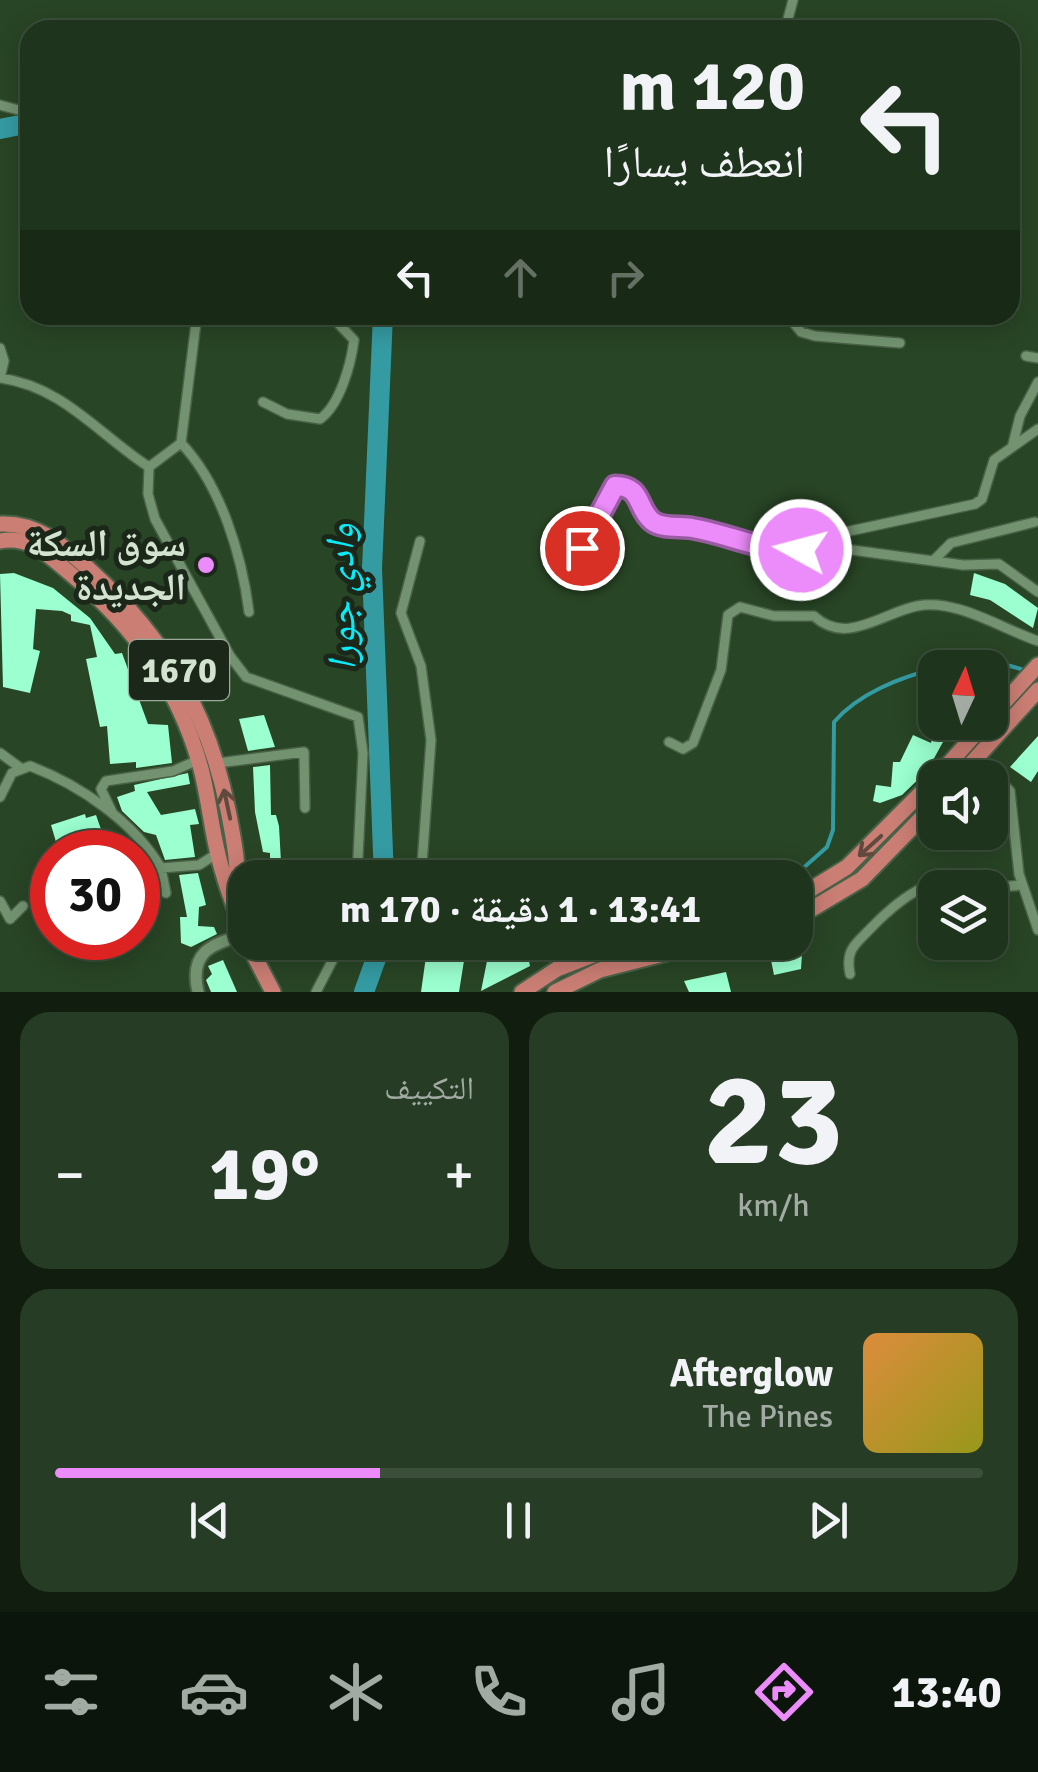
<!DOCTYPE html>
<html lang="ar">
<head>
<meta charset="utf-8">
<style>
  body { margin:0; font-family:Signika,"Noto Naskh Arabic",sans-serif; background:#263c25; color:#f1f3f6; direction:rtl; height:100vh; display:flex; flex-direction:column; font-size:38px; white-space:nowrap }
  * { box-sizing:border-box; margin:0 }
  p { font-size:32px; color:#a1aaa3 }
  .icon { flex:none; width:55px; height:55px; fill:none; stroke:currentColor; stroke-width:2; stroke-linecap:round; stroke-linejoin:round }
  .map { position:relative; height:992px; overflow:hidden; direction:ltr }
  .sheet { display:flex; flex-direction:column; gap:20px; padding:20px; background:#101d0f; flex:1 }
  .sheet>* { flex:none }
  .banner { position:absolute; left:20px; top:20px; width:1000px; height:305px; border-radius:30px; box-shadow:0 5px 25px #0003,0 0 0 2px #3c4f3b; direction:rtl; background:#1e341c; color:#f1f3f6; overflow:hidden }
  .needle { width:65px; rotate:4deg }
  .buttons { position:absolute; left:918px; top:650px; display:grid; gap:20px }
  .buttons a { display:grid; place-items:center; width:90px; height:90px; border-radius:20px; background:#1e341c; box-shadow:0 5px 25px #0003,0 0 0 2px #3c4f3b; font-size:50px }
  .speed { position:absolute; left:30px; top:830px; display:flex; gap:20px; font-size:50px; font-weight:700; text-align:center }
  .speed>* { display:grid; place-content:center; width:130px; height:130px; border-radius:50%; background:#1e341c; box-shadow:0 5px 25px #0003,0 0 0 2px #3c4f3b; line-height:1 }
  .speed .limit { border:15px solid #d22; background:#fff; color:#111 }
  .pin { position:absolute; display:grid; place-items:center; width:85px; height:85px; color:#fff; margin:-42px; border:5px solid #fff; border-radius:50%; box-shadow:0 2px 10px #0007 }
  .me { position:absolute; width:110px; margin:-55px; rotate:277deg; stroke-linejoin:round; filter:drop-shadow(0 0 8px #0008) }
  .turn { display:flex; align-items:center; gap:35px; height:210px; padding:0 50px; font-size:45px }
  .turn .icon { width:130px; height:130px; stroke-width:2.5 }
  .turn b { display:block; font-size:70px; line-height:85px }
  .lanes { display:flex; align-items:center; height:95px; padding:0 50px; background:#0003; justify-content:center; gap:50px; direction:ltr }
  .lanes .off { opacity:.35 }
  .big { font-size:75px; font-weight:800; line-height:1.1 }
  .sheet .widget { flex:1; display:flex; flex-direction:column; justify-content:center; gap:15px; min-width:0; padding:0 35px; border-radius:30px; background:#263c25 }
  .sheet .dial { align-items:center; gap:0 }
  .dial b { font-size:130px; line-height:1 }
  .song { display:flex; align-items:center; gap:30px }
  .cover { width:120px; height:120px; border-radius:15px; background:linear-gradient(135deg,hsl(30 70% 55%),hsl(60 70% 35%)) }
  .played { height:10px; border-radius:5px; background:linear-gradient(90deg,#ec8cfa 35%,#3c4f3b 35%) }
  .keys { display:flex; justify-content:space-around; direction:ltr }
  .heat { display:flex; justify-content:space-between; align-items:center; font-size:55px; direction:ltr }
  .sheet .tiles { flex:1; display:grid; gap:20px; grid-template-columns:1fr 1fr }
  .widget:last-child { grid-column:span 2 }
  .trip { position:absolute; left:228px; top:860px; width:585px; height:100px; border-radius:30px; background:#1e341c; box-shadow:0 5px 25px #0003,0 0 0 2px #3c4f3b; font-weight:800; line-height:100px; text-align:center; direction:rtl }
  .tab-bar { display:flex; height:160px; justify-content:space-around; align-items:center; background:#0c150b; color:#a1aaa3 }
  .tab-bar .icon { width:70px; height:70px }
  .tab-bar .on { color:#ec8cfa }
  .tab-bar b { font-size:45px; color:#f1f3f6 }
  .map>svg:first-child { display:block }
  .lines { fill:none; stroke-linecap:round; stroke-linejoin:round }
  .stream { stroke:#359ba3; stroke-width:4 }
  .river { stroke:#359ba3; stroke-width:20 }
  .building { fill:#9bffcf }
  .minor-casing { stroke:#496247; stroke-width:12 }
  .tertiary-casing { stroke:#496247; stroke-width:15 }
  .trunk-casing { stroke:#496247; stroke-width:19 }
  .minor { stroke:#739370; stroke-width:9 }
  .tertiary { stroke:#739370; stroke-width:11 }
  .trunk { stroke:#ca7e74; stroke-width:15 }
  .oneway { stroke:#614a3d }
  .route-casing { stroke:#995ba2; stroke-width:25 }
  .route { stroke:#ec8cfa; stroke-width:18 }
  .poi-dot { fill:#ec8cfa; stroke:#1b2819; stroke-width:4 }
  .labels { text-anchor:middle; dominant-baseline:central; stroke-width:10; stroke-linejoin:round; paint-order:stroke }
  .shield { fill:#1b2819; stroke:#9bab99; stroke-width:2.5 }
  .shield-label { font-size:35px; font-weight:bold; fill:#d2e3d0 }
  .poi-label { font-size:38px; font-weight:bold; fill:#d2e3d0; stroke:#1b2819; text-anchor:end }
  .water-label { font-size:40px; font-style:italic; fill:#0aebf9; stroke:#1b2819 }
</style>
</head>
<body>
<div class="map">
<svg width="1038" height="992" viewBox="0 0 1038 992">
  <rect width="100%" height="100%" fill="#284525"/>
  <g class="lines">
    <path class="stream" d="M940 668 988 660 1021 669
      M792 878 827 847 833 830 834 722C858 694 900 677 935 669"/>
    <path class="river" d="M0 129 30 123
      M383 315 372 569 384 878
      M364 992 382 942"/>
  </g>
  <path class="building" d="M14 573 53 588 90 618 115 654 122 653 148 724 168 725 172 763 136 768V762L110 764 107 726 100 727 86 659 97 657 90 625 71 621V615L62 611 36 609 33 649 40 651 30 693 3 687 0 574Z
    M974 573 1005 584 1038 608 1033 628 990 600 970 595Z
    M264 715 275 747 248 751 239 719Z
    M935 722H954L927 771 902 795 880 803 873 801 876 785 891 787 893 762H900L913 735 931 743Z
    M1038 736V771L1031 782 1010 767Z
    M270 765 271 815H276L279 826 281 862 339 878H270V853L263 852 255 812 253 767Z
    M188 773 190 784 147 792 161 815 195 809 199 824 190 825 195 857 165 860 156 835 144 832 122 811 117 797 135 791 134 785Z
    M85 814 86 818 96 815 109 852H59L51 825Z
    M198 873 206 905 199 907 198 926 214 927 217 934 191 947 181 943 180 917H187L179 875Z
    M428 942H467L459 992H421Z
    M526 946 530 966 481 991 489 951Z
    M802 954 801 969 774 975 771 960Z
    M223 960 237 992H211L206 980 212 974 208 966Z
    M726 972 731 992H689L684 981Z"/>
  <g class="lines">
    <defs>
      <path id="minor" d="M785 30 793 0
        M0 105 30 113
        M787 315 801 332 815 336 900 343
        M0 348 4 361 0 378
        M1026 356 1038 358
        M0 378C64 387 98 434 149 467
        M263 402 287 414 320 419C340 405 351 364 354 340L333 318 303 315
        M1038 429 994 460 982 499 975 504 822 537 817 546 823 551 852 550 963 565 999 564 1038 592
        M181 443C221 485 242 556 249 612
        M1013 444 1020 416 1038 382
        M149 467 148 494 155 519 230 656 246 677 358 717 363 753 357 878
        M149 467 181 443 197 315
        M420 541 401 613 421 666 431 740 421 878
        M580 557 615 486 631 489 651 520 658 524 694 528 777 551 817 546
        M934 560 951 543 1035 522
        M669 742 683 749 693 743 721 670 728 615 740 607 774 616H814C846 646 882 613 917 606 956 598 1002 629 1038 641
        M0 753 22 769
        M977 755 1010 791 1019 874 1038 930
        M218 763 304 752 305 808
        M0 797 12 773 30 766C80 785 134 822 161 868L199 865 218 853
        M113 814 101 789 106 781 173 771 198 760
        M161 868 166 893
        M990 888 1022 885
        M0 901 10 919 23 906
        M585 956 596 942
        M850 974C845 949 856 944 871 928 904 894 941 866 989 888
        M316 992 342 942"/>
      <path id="tertiary" d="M198 992C189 953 210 944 244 935"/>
      <path id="trunk" d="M0 524C39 522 63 546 91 571 165 638 208 711 228 810 234 841 240 869 236 900
        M0 541C31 535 50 557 72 575 135 627 180 690 201 769 210 803 212 839 223 873 229 895 238 916 245 938
        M990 718 1038 665
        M936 778 986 722
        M958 778 1038 690
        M795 899 847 867 935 779
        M795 919 862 879 935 804
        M247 942 273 992
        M522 992 557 969 627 942
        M555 992 600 970 711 942"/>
    </defs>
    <use href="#minor" class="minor-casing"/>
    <use href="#tertiary" class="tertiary-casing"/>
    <use href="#trunk" class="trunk-casing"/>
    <use href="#minor" class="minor"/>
    <use href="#tertiary" class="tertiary"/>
    <use href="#trunk" class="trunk"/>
  </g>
  <defs><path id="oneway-shaft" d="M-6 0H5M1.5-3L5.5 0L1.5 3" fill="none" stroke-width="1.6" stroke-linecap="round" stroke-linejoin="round" transform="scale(2.5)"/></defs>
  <g class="oneway">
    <use href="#oneway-shaft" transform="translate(227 804) rotate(-102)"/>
    <use href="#oneway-shaft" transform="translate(870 846) rotate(138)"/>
  </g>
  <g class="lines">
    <defs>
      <path id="route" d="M582 548 615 486C643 486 636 508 652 521 661 529 681 526 692 528 729 534 762 552 801 550"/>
    </defs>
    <use href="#route" class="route-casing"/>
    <use href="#route" class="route"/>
  </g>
  <circle class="poi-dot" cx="206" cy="565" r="10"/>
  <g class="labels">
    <rect class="shield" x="129" y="640" width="100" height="60" rx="8"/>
    <g class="shield-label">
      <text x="179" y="670">1670</text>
    </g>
    <g class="poi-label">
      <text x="186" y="543">سوق السكة<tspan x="186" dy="44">الجديدة</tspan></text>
    </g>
    <g class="water-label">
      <text transform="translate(341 597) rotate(-91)">وادي جورا</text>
    </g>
  </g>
</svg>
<div class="buttons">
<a><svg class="needle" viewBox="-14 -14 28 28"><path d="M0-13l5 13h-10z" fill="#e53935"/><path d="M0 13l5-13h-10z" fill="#a1aaa3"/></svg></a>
<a><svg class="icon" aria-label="sound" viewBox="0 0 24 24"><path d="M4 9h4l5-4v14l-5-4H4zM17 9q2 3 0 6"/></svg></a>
<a><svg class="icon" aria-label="layers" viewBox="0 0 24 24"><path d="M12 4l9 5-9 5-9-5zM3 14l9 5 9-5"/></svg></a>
</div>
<div class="speed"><div class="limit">30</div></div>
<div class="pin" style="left:582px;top:548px;background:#d93025"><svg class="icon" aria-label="arrive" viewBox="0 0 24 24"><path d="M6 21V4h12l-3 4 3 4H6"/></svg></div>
<svg class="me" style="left:801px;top:550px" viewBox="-20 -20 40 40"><circle r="17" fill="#ec8cfa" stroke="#fff" stroke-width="3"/><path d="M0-11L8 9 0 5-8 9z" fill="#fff"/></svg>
<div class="trip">13:41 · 1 دقيقة · 170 m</div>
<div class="banner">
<div class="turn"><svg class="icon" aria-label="left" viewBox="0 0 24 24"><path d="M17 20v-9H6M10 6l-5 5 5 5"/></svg><div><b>120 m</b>انعطف يسارًا</div></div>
<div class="lanes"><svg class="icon" aria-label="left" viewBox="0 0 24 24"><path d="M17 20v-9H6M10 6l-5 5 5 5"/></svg><svg class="icon off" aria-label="ahead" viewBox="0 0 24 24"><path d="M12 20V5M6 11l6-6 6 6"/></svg><svg class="icon off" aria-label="right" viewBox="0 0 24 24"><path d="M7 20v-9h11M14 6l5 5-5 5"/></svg></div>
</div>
</div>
<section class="sheet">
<div class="tiles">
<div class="widget dial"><b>23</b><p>km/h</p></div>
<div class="widget"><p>التكييف</p>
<div class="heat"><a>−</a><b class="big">19°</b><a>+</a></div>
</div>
<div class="widget">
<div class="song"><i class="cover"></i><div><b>Afterglow</b><p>The Pines</p></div></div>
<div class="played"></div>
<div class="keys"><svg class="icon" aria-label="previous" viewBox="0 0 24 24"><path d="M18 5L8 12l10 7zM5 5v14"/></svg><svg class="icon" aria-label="pause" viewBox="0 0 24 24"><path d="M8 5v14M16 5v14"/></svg><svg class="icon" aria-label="next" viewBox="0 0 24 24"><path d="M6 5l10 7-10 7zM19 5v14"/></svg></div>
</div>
</div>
</section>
<nav class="tab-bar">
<b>13:40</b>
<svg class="icon on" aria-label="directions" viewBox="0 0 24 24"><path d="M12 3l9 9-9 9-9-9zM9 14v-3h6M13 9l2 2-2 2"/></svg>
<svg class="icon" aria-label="music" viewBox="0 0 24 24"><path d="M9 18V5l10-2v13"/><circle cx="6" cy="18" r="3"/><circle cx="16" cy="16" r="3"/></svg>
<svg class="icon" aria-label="phone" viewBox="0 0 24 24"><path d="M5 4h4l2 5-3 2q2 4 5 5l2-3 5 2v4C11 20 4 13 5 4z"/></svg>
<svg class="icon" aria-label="climate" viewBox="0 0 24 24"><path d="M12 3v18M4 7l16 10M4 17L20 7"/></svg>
<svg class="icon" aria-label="car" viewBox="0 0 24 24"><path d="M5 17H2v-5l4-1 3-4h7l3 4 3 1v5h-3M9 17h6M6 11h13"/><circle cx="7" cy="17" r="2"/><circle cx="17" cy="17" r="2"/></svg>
<svg class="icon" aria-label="filters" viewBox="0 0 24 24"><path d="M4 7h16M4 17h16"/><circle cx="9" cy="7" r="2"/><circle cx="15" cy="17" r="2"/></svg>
</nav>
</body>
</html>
